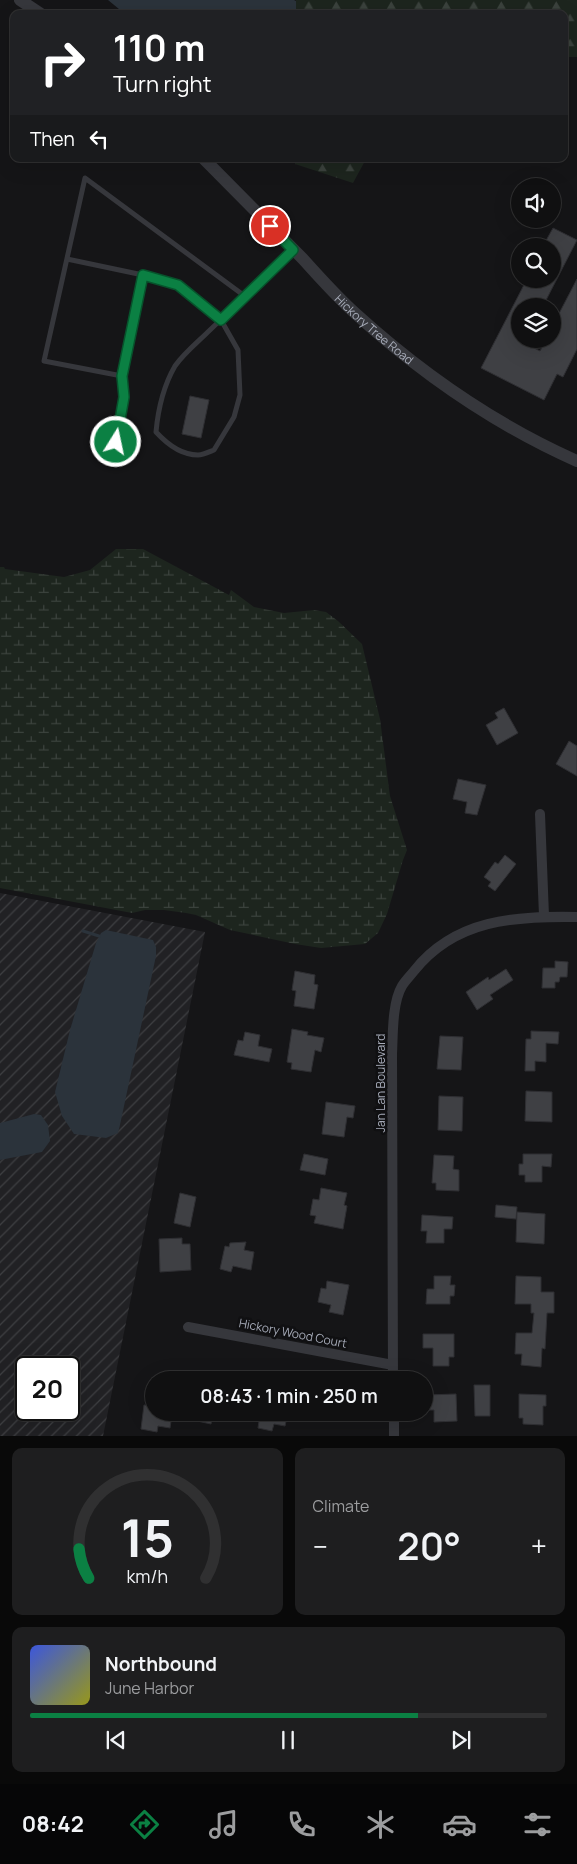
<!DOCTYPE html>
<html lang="en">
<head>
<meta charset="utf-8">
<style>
  body { margin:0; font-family:Manrope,sans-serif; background:#1e1e1f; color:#f1f3f6; height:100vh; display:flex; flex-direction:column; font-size:19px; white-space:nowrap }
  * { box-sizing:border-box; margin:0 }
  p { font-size:16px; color:#9c9d9f }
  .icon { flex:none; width:28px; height:28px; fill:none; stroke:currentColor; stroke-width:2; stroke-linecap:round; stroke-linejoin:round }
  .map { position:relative; height:1436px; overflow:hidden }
  .panel { display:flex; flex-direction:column; gap:12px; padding:12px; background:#090909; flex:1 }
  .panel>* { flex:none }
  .guide { position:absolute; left:10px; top:10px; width:558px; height:152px; border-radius:10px; box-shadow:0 5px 20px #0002,0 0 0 1px #303031; background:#202124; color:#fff; overflow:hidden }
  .controls { position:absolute; left:511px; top:178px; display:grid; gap:10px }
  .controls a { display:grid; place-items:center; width:50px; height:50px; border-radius:50%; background:#101011; box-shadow:0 5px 20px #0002,0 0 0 1px #303031; font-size:25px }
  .speed { position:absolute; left:15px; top:1356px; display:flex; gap:10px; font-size:25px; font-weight:700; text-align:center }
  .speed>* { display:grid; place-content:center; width:65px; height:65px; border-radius:50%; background:#101011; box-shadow:0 5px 20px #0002,0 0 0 1px #303031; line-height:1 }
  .speed .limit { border:2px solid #111; border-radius:8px; background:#fff; color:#111 }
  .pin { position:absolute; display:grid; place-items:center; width:42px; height:42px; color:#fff; margin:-21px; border:2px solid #fff; border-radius:50%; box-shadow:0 1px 5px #0007 }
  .me { position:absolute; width:55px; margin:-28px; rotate:10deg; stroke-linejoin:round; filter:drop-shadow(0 0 4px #0008) }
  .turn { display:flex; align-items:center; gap:18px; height:105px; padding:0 20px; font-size:22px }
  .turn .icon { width:65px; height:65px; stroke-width:2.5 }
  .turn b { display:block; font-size:35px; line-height:42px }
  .then { display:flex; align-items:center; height:48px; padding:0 20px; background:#0003; gap:10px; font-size:19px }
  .big { font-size:38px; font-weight:600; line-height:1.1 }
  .panel .widget { flex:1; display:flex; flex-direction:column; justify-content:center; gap:8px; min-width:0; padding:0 18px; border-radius:10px; background:#1e1e1f }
  .panel .dial { align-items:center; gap:0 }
  .dial svg { height:130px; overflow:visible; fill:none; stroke:#303031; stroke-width:7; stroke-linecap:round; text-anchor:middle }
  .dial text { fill:#f1f3f6; stroke:none }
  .song { display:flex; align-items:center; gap:15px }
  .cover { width:60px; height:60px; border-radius:8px; background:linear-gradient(135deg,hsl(230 70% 55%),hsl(60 70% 35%)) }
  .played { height:5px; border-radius:2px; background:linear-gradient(90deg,#0b8043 75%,#303031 75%) }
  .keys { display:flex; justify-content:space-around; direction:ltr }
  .heat { display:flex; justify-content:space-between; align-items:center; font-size:28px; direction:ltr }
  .panel .tiles { flex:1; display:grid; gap:12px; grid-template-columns:1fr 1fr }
  .widget:last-child { grid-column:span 2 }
  .trip { position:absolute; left:145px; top:1371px; width:288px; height:50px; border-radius:25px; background:#101011; box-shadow:0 5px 20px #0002,0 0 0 1px #303031; font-weight:600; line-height:50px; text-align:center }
  .tab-bar { display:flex; height:80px; justify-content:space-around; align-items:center; background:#060607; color:#9c9d9f }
  .tab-bar .icon { width:35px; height:35px }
  .tab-bar .current { color:#0b8043 }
  .tab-bar b { font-size:22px; color:#f1f3f6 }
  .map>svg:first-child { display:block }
  .industrial { fill:url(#industrial-furrows); fill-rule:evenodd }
  .forest { fill:url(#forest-firs) }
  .wetland { fill:url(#wetland-marsh) }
  .water { fill:#2b333b }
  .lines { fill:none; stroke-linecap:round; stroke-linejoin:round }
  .stream { stroke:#2b333b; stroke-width:3 }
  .building { fill:#3f4044; stroke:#2f2f33 }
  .service { stroke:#36373c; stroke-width:5 }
  .minor { stroke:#36373c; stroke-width:10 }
  .tertiary { stroke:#36373c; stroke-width:12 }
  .route-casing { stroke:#07532c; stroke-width:12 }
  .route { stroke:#0b8043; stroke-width:9 }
  .labels { text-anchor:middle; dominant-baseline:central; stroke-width:5; stroke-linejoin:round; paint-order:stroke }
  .street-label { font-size:12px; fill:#a6abb8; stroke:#101012 }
</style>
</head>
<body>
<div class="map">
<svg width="577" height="1437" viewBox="0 0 577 1437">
  <defs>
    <pattern id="industrial-furrows" width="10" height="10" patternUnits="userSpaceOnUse" patternTransform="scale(1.25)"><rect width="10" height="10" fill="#212124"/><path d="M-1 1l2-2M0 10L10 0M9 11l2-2" fill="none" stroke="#3e3f42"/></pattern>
    <pattern id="forest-firs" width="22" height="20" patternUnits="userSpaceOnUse" patternTransform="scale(1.25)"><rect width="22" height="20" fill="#1d251e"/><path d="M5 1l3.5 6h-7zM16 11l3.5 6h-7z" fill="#3b423d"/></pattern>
    <pattern id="wetland-marsh" width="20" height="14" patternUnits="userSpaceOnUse" patternTransform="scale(1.25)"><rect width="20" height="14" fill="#1d251e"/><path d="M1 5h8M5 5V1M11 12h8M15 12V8" fill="none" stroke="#3b423d"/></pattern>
  </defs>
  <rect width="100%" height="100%" fill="#151517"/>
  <path class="industrial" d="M0 893 205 932 103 1436H0ZM26 1368H69V1410H26Z"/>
  <path class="forest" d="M296 0H577V57H564V14H296Z
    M295 159H366L353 183 295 164Z"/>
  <path class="wetland" d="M116 549H143L229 595 231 590 254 607 284 613 314 610 326 612 338 621 362 644 380 719 390 796 407 850 403 860 387 914 378 933 365 944 321 948 295 944 230 930 196 915 186 913 164 910H145L132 913 0 888V567H4L5 569 64 577 90 570Z"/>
  <path class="water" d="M108 0H294L296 1V14H125Z
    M106 930 153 940 156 947V956L120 1125 118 1133 106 1138 74 1134 62 1116 55 1092 70 1030 96 943 101 933Z
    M34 1114 41 1115 48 1125 50 1141 42 1152 0 1160V1123Z"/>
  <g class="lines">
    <path class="stream" d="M83 931 99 936"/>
  </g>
  <path class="building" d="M553 228 577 240 543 306H520V339H526L524 343 540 351 547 339H552V327L577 279V349L563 377 557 374 544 400 481 368 527 279H552V246H543Z
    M190 396 209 400 201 438 182 434Z
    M504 708 518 733 497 745 486 725 498 718 495 713Z
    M569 741 577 746V776L556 764Z
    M458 779 486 785 477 815 465 813 467 802 453 799Z
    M505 855 516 864 495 891 488 886 491 882 484 877 495 862 498 864Z
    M555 961 568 962 567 977H560L559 982H555V988H542L543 968H555Z
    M506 969 513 980 490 995 493 999 477 1010 466 992 488 977 489 980Z
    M295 971 315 975 314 984 318 985 314 1009 294 1006 296 991 292 990Z
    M292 1029 308 1032 307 1035 324 1038 321 1052 315 1050 311 1072 291 1069 292 1063 287 1062Z
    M531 1031 559 1032 558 1044 546 1043V1062L535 1061V1071H525L526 1039H531Z
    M245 1032 260 1035 258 1046 272 1049 269 1062 234 1055 238 1040 243 1041Z
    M440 1036 463 1037 461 1070 437 1069Z
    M526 1091 552 1092V1122L525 1121Z
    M439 1096 463 1097 462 1131 438 1130Z
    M326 1102 355 1106 353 1118 347 1117 344 1137 322 1134Z
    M304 1154 328 1159 325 1175 300 1170Z
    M523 1154H552L551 1167 542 1166V1182H525V1175H519V1164H523Z
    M434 1155 454 1156 453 1169 459 1170V1191L436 1190V1183H432Z
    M321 1188 347 1193 344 1205 347 1206 343 1229 314 1223 316 1216 310 1215 313 1199 319 1200Z
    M180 1193 196 1197 190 1227 174 1223Z
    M496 1205 517 1207 516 1219 495 1217Z
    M517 1212 545 1214 544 1244 516 1242Z
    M422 1215 453 1217 452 1229H444V1243H426L427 1231H421Z
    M182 1238V1244H190L191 1270 160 1272 159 1239Z
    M246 1242 244 1250 254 1252 251 1270 233 1266 231 1272 220 1269 225 1246 229 1247 230 1243Z
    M434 1276H451L450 1285H455L454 1296H450V1304H426L427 1289H434Z
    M516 1276 541 1277V1292H554V1313H547L545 1349 542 1348 541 1367 521 1365 522 1354H515L516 1333H532L534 1313H531V1304H515Z
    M327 1281 349 1285 343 1315 329 1312 331 1305 318 1302 321 1288 326 1289Z
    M423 1334H454V1357H449V1366H433V1348H423Z
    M474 1385H490V1416H475Z
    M456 1394 457 1421 434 1422V1410H426V1395Z
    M519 1394 546 1395V1406H543V1425L523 1424V1418H519Z
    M144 1405 154 1406V1412L172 1414 170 1428 158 1426 157 1432 141 1429Z
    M199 1412H213L211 1424 197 1421Z
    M253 1412H288L285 1426 274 1424 272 1431 258 1428 259 1421 252 1420Z"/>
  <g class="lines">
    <path class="service" d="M67 259 143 275
      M122 376 44 361 85 178 246 297
      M116 441 124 397 122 376 143 275 178 285 205 306 221 320 238 350 240 395 234 417 214 450C209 452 203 455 198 455 181 455 167 444 156 432 158 410 164 385 175 366 184 353 199 341 210 330 238 303 266 278 293 250"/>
    <path class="minor" d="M540 814 544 916
      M188 1327 393 1365
      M393 1380 392 1054C393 1035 392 1003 402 986 405 981 410 976 414 971 455 919 515 916 577 917
      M394 1412V1437"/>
    <g class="tertiary">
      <path d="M20 0 41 14"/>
      <path id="s1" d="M204 159C237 192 270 226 303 259 320 278 337 297 356 314 421 373 496 425 577 461"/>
    </g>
  </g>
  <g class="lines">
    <defs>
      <path id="route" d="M116 442 124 397 122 376 143 275 178 285 221 320 293 250 270 226"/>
    </defs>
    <use href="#route" class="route-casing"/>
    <use href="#route" class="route"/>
  </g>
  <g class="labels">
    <g class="street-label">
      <text stroke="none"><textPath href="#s1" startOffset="241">Hickory Tree Road</textPath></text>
      <text transform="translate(380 1083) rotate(-90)">Jan Lan Boulevard</text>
      <text transform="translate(293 1333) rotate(11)">Hickory Wood Court</text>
    </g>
  </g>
</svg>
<div class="controls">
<a><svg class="icon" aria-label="sound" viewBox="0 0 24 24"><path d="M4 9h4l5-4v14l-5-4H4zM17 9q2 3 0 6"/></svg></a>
<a><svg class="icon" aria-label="search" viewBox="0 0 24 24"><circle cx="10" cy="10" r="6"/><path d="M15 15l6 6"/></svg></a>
<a><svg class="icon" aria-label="layers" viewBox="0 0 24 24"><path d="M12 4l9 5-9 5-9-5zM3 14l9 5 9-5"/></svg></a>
</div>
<div class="speed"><div class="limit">20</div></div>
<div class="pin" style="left:270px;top:226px;background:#d93025"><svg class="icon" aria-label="arrive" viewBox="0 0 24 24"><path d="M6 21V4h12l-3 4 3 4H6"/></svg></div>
<svg class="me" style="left:116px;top:442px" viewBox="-20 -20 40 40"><circle r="17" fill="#0b8043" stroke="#fff" stroke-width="3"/><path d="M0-11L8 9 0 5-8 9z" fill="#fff"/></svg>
<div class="trip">08:43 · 1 min · 250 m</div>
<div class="guide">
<div class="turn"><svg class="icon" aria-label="right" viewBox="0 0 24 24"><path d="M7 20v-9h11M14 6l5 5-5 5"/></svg><div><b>110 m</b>Turn right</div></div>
<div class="then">Then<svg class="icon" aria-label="left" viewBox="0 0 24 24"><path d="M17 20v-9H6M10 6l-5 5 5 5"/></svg></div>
</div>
</div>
<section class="panel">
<div class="tiles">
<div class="widget dial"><svg viewBox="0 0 100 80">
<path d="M14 69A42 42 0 1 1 86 69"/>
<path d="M14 69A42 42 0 0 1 8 51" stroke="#0b8043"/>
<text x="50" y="56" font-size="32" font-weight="700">15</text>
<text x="50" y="72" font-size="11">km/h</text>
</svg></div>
<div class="widget"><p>Climate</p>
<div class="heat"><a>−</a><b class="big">20°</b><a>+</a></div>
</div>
<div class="widget">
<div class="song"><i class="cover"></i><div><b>Northbound</b><p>June Harbor</p></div></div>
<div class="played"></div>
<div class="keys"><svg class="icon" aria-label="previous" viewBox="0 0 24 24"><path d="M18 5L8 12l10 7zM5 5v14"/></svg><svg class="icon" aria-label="pause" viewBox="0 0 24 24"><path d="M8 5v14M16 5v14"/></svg><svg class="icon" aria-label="next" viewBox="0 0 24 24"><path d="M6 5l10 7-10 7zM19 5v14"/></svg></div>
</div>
</div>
</section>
<nav class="tab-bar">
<b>08:42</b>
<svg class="icon current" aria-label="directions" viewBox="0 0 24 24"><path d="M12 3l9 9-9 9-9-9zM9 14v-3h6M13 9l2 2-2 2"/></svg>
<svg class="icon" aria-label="music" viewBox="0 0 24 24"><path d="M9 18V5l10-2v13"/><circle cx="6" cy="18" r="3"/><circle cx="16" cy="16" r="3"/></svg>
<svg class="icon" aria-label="phone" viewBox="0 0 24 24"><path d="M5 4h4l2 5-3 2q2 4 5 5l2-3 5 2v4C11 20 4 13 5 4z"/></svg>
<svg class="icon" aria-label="climate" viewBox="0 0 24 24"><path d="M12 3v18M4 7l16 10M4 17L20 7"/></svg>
<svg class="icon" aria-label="car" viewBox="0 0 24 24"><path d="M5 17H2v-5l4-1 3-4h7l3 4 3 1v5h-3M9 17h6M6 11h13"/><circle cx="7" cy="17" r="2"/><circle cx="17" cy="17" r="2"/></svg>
<svg class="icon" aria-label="filters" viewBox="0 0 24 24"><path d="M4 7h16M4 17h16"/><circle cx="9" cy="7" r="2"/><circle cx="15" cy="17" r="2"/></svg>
</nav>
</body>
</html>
